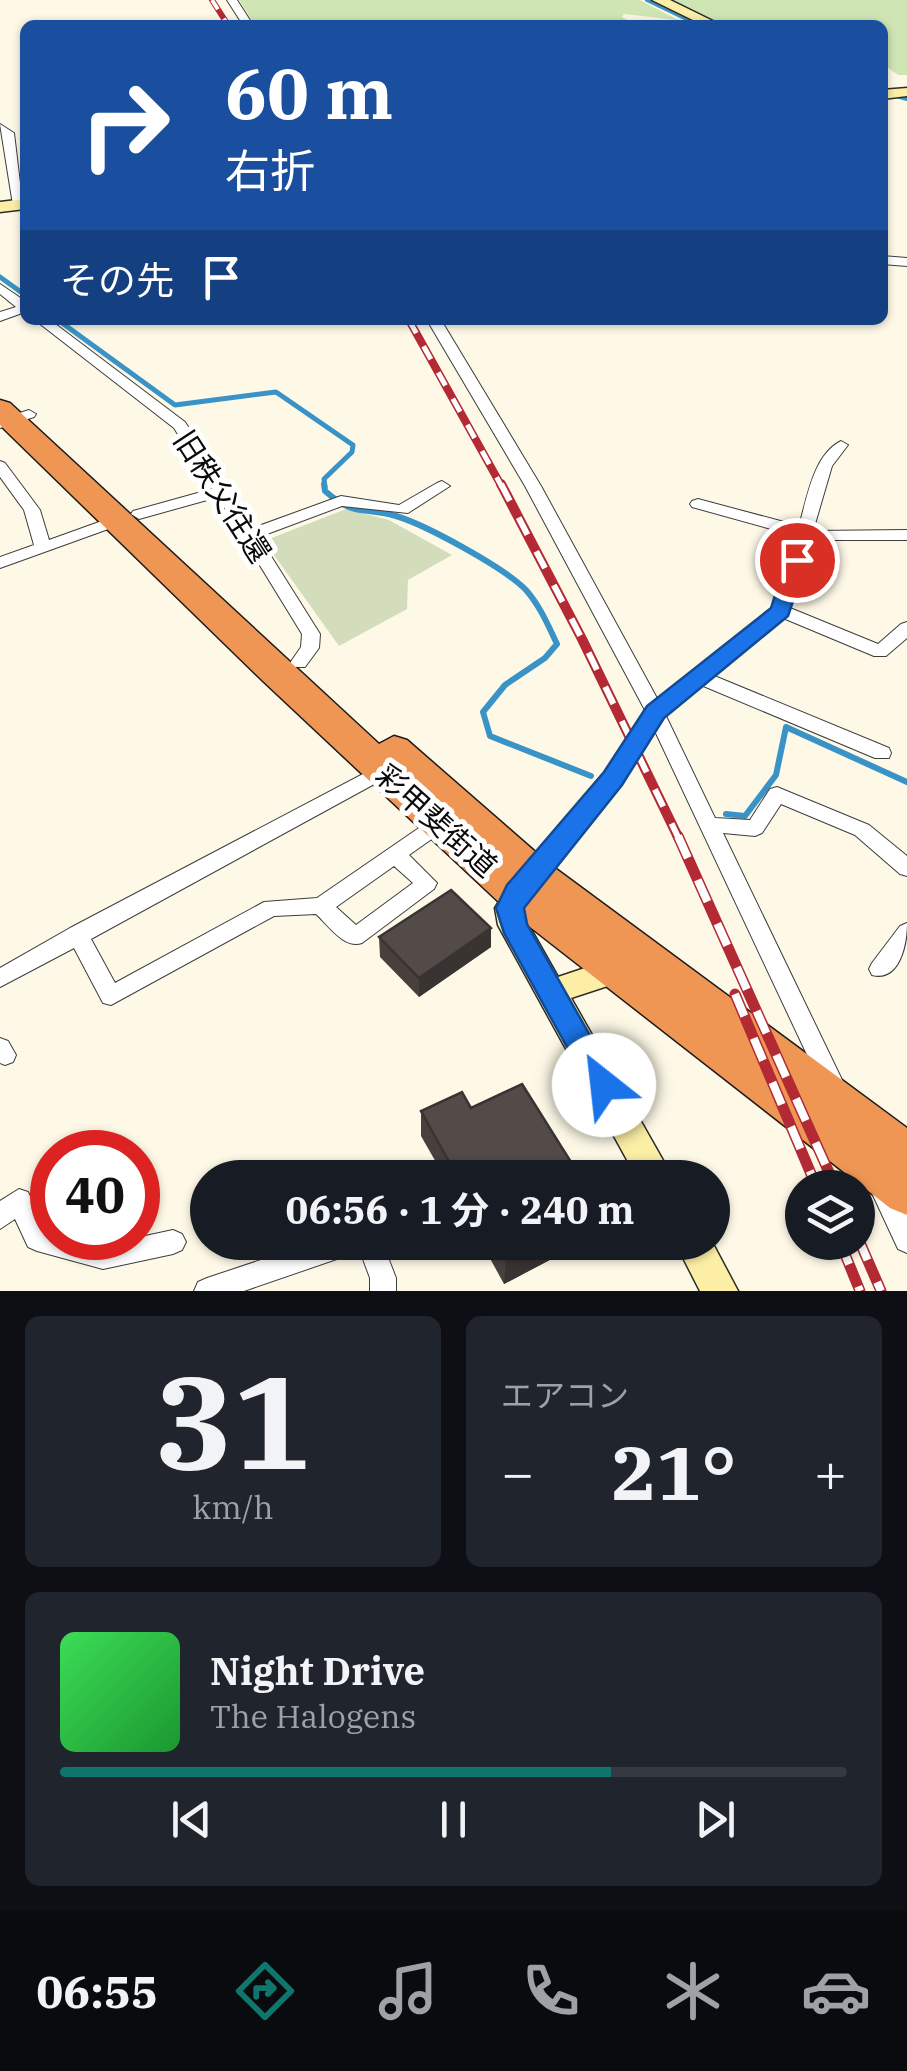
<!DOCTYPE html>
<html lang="ja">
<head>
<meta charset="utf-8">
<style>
  body { margin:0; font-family:"IBM Plex Serif","Noto Sans JP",serif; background:#20242c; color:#f1f3f6; height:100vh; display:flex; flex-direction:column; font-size:38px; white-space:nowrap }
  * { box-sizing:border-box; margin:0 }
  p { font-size:32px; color:#9ea1a6 }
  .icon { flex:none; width:55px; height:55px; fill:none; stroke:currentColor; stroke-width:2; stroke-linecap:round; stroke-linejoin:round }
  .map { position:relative; height:1291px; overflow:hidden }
  .drawer { display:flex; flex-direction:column; gap:25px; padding:25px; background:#0d0f14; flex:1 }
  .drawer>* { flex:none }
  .guide { position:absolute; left:20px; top:20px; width:868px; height:305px; border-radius:15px; box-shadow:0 2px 8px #0004; background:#1a4fa0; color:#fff; overflow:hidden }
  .fabs { position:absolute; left:785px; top:1170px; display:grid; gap:20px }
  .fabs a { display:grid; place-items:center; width:90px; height:90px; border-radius:50%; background:#171b24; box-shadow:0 2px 8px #0004; font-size:50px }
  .speed { position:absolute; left:30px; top:1130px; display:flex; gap:20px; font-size:50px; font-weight:700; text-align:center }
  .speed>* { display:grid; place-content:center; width:130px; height:130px; border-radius:50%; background:#171b24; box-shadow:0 2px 8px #0004; line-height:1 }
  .speed .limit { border:15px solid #d22; background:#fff; color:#111 }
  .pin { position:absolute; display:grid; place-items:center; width:85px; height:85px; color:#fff; margin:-42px; border:5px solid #fff; border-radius:50%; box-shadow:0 2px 10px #0007 }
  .me { position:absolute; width:110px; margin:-55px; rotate:331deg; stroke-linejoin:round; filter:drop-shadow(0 0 8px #0008) }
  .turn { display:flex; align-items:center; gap:35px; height:210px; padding:0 40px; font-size:45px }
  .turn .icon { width:130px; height:130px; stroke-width:2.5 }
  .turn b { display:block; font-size:70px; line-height:85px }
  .then { display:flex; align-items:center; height:95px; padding:0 40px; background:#0003; gap:20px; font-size:38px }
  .big { font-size:75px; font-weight:700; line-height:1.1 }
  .drawer .widget { flex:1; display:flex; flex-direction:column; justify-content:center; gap:15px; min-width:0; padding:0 35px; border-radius:15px; background:#20242c }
  .drawer .dial { align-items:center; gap:0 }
  .dial b { font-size:130px; line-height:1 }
  .song { display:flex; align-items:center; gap:30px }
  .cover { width:120px; height:120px; border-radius:15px; background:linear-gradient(135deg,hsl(130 70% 55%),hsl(130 70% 35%)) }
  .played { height:10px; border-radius:5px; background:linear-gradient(90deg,#0f766e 70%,#363941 70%) }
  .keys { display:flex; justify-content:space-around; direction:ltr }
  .heat { display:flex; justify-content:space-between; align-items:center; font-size:55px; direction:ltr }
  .drawer .tiles { flex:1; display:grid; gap:25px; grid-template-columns:1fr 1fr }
  .widget:last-child { grid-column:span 2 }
  .trip { position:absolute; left:190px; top:1160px; width:540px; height:100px; border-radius:50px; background:#171b24; box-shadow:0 2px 8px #0004; font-weight:700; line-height:100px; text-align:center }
  .menu { display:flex; height:160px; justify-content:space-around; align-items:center; background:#090b0e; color:#9ea1a6 }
  .menu .icon { width:70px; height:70px }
  .menu .selected { color:#0f766e }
  .menu b { font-size:45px; color:#f1f3f6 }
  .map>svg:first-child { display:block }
  .green { fill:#cfe6b4 }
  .cemetery { fill:#d3ddbb }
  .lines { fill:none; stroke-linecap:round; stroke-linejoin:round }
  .stream-far2 { stroke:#3993c7; stroke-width:4 }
  .stream-far1 { stroke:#3993c7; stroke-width:5 }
  .stream { stroke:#3993c7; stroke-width:6 }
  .street-casing { stroke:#3d3d3d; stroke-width:2 }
  .secondary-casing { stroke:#2c2c2c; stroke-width:3 }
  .highway-casing { stroke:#1b1b1b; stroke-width:3 }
  .street { fill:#fff; fill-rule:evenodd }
  .secondary { fill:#fcefa5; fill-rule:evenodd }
  .highway { fill:#ef9655; fill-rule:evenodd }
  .rail-far3-casing { stroke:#b32934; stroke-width:6 }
  .rail-far2-casing { stroke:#b32934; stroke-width:8 }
  .rail-far1-casing { stroke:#b32934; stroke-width:10 }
  .rail-casing { stroke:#b32934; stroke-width:11 }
  .rail-far3 { stroke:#fff; stroke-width:4; stroke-dasharray:11; stroke-linecap:butt }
  .rail-far2 { stroke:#fff; stroke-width:5; stroke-dasharray:15; stroke-linecap:butt }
  .rail-far1 { stroke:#fff; stroke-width:6; stroke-dasharray:19; stroke-linecap:butt }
  .rail { stroke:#fff; stroke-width:8; stroke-dasharray:24; stroke-linecap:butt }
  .wall { fill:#47403d }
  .shaded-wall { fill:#393432 }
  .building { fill:#524b47; stroke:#393432; stroke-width:2.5 }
  .route { fill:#1a73e8; stroke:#114b97; stroke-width:2.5 }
  .labels { text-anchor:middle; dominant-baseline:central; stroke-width:10; stroke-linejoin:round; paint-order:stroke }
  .street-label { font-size:30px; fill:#0a0a0a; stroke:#fff }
</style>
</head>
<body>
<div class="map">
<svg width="907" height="1291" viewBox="0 0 907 1291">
  <rect width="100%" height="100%" fill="#fef9e7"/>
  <path class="green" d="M239 0H640L678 20 624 14 622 17 635 25H255Z
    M669 0H907V75H898L883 64 882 25H722Z"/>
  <path class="cemetery" d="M346 509 389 520 452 555 408 580 407 609 339 646 264 541Z"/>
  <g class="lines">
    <path class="stream-far2" d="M647 0 699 25
      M893 95 907 99"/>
    <path class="stream-far1" d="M0 277 25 295
      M58 320 175 405 276 392 353 445 352 452 324 479 325 487"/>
    <path class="stream" d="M324 484 325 491C356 518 362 506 396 516 426 525 505 568 526 590 540 606 548 625 557 644L545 658 505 685 483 712 490 736 591 776
      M726 814 745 816 776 775 786 727 907 782"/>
    <defs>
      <path id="street" d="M227 0H237L253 25H243Z
        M0 124 14 133 23 208 13 205Z
        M882 256 907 258V266L882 264Z
        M0 284 25 301V312L0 321V312L16 307 0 294Z
        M35 320H50L185 422 253 528 341 496 399 505 437 483 442 481 450 486 408 513 342 506 259 537 320 634 319 648 305 667H293L290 663 301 647 302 634 218 497 139 519 131 514 133 511 212 489 174 428Z
        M427 320H441L541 486 658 700 773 608 796 536 692 507 690 504 692 501 698 499 799 526C807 499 813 455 841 441L848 445 832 466 813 531 907 530V540H811L790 608 878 644 901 624 907 622V638L886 656H874L783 618 712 675 889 748 891 753 889 758H875L701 685 665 714 715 818 750 820 770 789 777 787 869 825 907 856V876L900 874 855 835 781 804 762 833 755 836 723 833 845 1086 841 1093 833 1096 825 1093 654 729 620 784 541 880 534 882 527 880 524 874 527 868 606 774 646 712 525 486Z
        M29 410 36 414 34 417 0 428V419Z
        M0 461 5 463 40 510 49 540 113 517 119 515 127 520 125 523 0 568V557L34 545 24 510 0 477Z
        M382 764 389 766 392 771 389 776 91 939 115 983 264 902 317 898 432 819H446L449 824 446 829 409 855 437 883 434 889 362 943C344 949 329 926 316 914L274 916 111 1005 103 1003 74 948 0 987V968L70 928ZM394 866 413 883 356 925 336 907Z
        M907 923C907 944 900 982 872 975L869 969 872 963 900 926Z
        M0 1038 8 1041 16 1055 13 1062 5 1065 0 1063Z
        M883 1180 892 1183 907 1214V1253L898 1249 871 1191 874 1183Z
        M19 1189 28 1192 45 1229 52 1231V1238H76L103 1245 173 1230 182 1234 186 1242 182 1250 173 1254 103 1269 37 1251 28 1247 15 1219 0 1229V1201Z
        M315 1242H382L396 1278V1291H370V1278L360 1251 244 1291H194L198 1282 207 1278Z"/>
      <path id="secondary" d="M652 0H670L721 25H703Z
        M907 88V96L882 99V90Z
        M25 199V209L0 212V202Z
        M524 873 534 877 539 885 525 909 528 924 558 977 618 957 629 961 633 970 629 979 571 998 673 1178H637L498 925 495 908 514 877Z
        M675 1242H712L738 1291H700Z"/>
      <path id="highway" d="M0 400 10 403 379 744 394 736 407 740 548 863 907 1128V1215L890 1208 502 905 263 681 0 425Z"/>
    </defs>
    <use href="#street" class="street-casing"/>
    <use href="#secondary" class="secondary-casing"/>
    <use href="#highway" class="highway-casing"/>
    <use href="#street" class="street"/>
    <use href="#secondary" class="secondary"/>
    <use href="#highway" class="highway"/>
    <defs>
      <path id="rail-far3" d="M212 0 228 25"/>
      <path id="rail-far2" d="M409 320 502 487"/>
      <path id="rail-far1" d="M501 484 582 639 679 839"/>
      <path id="rail" d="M678 836 836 1188
        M735 994 817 1188
        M858 1238 881 1291
        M840 1242 860 1291"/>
    </defs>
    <use href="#rail-far3" class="rail-far3-casing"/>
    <use href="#rail-far2" class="rail-far2-casing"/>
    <use href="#rail-far1" class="rail-far1-casing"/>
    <use href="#rail" class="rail-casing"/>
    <use href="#rail-far3" class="rail-far3"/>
    <use href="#rail-far2" class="rail-far2"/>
    <use href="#rail-far1" class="rail-far1"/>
    <use href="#rail" class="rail"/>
  </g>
  <path class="wall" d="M379 937 491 947 419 997 380 957Z
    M421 1111 581 1178H445L421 1136Z
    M481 1242H584L504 1284Z"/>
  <path class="shaded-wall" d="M491 928V947L419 997V978Z
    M541 1242H584L504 1284 506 1261Z"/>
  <path class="building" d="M451 890 491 928 419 978 379 937Z
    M522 1084 581 1178H458L421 1111 462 1092 471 1108Z
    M495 1242H541L506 1261Z"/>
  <path class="route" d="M797 553 807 560 788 616 664 718 622 785 524 908 527 924 618 1085 614 1094 604 1098 593 1094 504 933 496 908 507 885 604 772 647 706 771 608 786 560Z"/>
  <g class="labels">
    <g class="street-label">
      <text transform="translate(223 496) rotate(57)">旧秩父往還</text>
      <text transform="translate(437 820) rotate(42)">彩甲斐街道</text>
    </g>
  </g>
</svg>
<div class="fabs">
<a><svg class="icon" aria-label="layers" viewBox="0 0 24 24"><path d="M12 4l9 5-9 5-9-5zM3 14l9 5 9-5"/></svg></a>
</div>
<div class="speed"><div class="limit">40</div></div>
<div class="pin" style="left:797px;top:560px;background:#d93025"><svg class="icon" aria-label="arrive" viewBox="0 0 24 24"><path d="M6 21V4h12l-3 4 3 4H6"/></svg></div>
<svg class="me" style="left:604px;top:1085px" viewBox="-20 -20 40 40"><circle r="19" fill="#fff"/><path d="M0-13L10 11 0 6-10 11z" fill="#1a73e8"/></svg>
<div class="trip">06:56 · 1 分 · 240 m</div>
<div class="guide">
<div class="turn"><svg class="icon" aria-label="right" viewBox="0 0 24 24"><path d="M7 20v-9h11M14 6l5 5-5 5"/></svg><div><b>60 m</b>右折</div></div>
<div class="then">その先<svg class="icon" aria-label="arrive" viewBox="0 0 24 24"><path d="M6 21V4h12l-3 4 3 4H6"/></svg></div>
</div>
</div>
<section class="drawer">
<div class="tiles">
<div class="widget dial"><b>31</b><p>km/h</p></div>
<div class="widget"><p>エアコン</p>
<div class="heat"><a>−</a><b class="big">21°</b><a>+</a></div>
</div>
<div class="widget">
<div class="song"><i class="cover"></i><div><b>Night Drive</b><p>The Halogens</p></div></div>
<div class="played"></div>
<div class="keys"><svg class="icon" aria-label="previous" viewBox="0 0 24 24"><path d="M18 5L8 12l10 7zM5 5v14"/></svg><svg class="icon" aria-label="pause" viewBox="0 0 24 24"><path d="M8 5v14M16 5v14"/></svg><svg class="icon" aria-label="next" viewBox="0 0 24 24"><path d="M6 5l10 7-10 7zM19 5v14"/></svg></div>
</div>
</div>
</section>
<nav class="menu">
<b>06:55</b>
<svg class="icon selected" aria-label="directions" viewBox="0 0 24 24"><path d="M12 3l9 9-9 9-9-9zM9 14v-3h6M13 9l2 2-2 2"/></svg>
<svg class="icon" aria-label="music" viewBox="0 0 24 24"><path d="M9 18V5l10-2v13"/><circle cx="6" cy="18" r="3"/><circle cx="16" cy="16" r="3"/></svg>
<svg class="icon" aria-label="phone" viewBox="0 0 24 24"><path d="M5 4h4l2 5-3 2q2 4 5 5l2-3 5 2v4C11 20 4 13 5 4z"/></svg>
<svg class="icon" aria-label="climate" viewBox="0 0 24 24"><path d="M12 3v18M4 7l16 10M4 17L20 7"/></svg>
<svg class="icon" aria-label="car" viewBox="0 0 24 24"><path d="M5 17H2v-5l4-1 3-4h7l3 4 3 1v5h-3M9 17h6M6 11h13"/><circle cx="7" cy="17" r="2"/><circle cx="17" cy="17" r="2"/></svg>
</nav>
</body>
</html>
